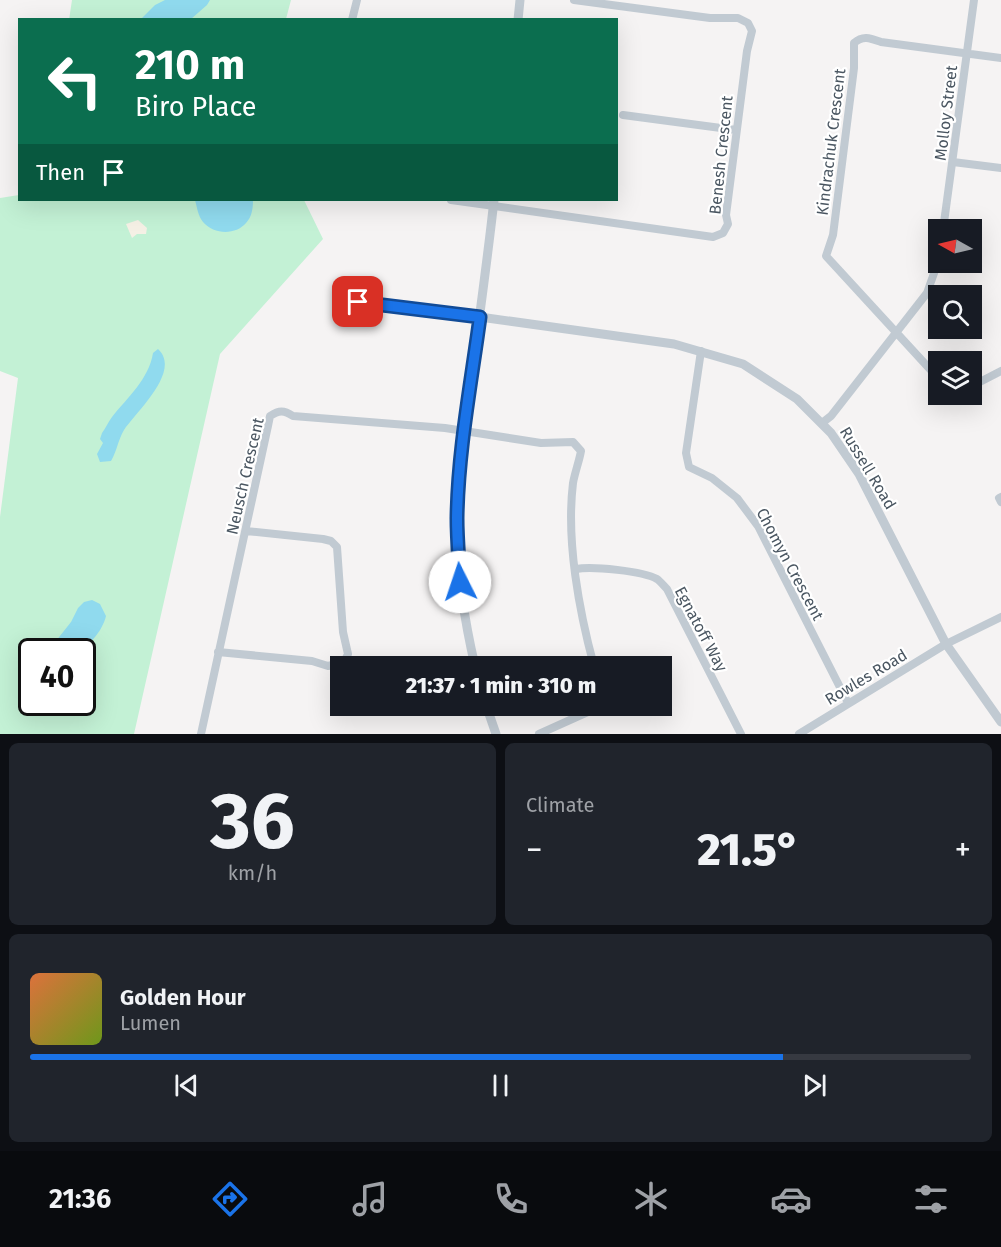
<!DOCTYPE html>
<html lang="en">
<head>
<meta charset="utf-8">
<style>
  body { margin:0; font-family:"Fira Sans",sans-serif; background:#20242c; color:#f1f3f6; height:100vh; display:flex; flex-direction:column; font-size:22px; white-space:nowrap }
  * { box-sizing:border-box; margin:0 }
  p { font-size:20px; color:#9ea1a6 }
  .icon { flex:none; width:33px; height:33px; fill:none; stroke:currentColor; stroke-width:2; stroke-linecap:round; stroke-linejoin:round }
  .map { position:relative; height:734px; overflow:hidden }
  .drawer { display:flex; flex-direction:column; gap:9px; padding:9px; background:#0d0f14; flex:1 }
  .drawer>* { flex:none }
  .banner { position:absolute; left:18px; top:18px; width:600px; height:183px; border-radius:0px; box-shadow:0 6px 24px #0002; background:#0b6e4f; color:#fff; overflow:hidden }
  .needle { width:39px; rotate:278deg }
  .fabs { position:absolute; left:928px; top:219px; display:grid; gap:12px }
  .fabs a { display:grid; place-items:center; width:54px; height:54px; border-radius:0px; background:#171b24; box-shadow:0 6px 24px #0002; font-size:30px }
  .speed { position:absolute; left:18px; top:638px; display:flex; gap:12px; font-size:30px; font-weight:700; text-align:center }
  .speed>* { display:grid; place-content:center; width:78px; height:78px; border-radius:50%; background:#171b24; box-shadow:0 6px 24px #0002; line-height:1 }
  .speed .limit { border:3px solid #111; border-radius:9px; background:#fff; color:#111 }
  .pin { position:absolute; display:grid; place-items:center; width:51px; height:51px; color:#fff; margin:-26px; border-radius:12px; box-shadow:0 3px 9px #0006 }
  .me { position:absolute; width:66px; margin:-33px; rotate:356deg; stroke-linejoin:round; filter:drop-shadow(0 0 4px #0008) }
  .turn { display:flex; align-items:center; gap:21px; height:126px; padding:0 18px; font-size:27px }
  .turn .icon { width:78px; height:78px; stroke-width:2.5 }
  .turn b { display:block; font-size:42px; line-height:51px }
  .then { display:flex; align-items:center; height:57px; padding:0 18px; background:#0003; gap:12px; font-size:22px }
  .big { font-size:45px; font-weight:800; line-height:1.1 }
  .drawer .widget { flex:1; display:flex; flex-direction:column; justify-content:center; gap:9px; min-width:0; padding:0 21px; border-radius:9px; background:#20242c }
  .drawer .dial { align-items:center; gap:0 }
  .dial b { font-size:78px; line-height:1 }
  .song { display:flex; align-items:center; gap:18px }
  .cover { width:72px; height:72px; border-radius:9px; background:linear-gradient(135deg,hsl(20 70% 55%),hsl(80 70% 35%)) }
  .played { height:6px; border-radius:3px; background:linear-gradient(90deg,#1a73e8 80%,#363941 80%) }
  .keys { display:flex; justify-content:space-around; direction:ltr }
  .heat { display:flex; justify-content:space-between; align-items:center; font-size:33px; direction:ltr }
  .drawer .tiles { flex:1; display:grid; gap:9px; grid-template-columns:1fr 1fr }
  .widget:last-child { grid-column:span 2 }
  .trip { position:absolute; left:330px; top:656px; width:342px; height:60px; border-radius:0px; background:#171b24; box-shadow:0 6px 24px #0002; font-weight:800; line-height:60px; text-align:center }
  .dock { display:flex; height:96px; justify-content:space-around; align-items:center; background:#090b0e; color:#9ea1a6 }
  .dock .icon { width:42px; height:42px }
  .dock .selected { color:#1a73e8 }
  .dock b { font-size:27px; color:#f1f3f6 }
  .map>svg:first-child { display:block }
  .green { fill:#c3f1d5; fill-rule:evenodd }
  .sand { fill:#f5f0e5 }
  .water { fill:#90daee }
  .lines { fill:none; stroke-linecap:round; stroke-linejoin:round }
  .minor { stroke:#c1cad2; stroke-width:8 }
  .tertiary { stroke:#c1cad2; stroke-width:9 }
  .route-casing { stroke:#114b97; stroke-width:15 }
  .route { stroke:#1a73e8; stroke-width:10 }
  .labels { text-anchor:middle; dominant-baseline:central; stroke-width:4.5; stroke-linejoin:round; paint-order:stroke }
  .street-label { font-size:16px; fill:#4a5661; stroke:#fff }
</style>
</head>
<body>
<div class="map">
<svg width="1001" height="734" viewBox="0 0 1001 734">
  <rect width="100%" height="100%" fill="#f5f3f3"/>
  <path class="green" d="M72 0H291L286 19 69 20Z
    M19 195 20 200H304L323 239 220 354 134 734H0V517L18 378 0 371V198ZM32 651H82V702H32Z"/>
  <path class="sand" d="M138 220 147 228 146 234H137L132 238 126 224Z"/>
  <path class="water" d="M165 0H210L207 5 191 19H141L155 5Z
    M195 200H253C253 208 252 217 246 223 236 235 214 235 203 222 198 216 197 207 195 200Z
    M158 349C182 371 136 412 124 430 118 440 117 451 111 461L100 462 97 454 103 443 100 439 102 433C106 428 108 422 112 417 127 398 149 379 153 353Z
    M92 600 100 604 106 616C103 629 91 645 79 650 71 654 54 651 44 651L56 641 71 622 78 608 84 602Z"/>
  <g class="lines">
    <path class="minor" d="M352 20 357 0
      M623 115 736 130
      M953 162 1001 168
      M451 200 713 237 723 233 728 224 726 215 747 51 752 31 748 23 738 18H710L574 0
      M943 230 974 0
      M358 302 480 317
      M701 351 686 453 689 467 712 478 737 498 758 526 848 703
      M939 379 826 256 833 235 854 68V43C863 35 870 38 881 42L1001 58
      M972 386 1001 371
      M822 423 831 416 927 293 939 259
      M1001 497 999 498 1001 502
      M576 569C592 566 643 571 657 579 660 581 664 586 667 589L741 734
      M218 652 312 661 328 666 344 662 348 654 343 632 337 547 331 541 323 539 246 531
      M201 734 268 426 270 416C279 410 284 410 293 416L445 428 541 443 573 442 581 451C579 462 575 472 573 483 566 540 579 611 594 666
      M539 734 590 711 601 709 605 705
      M799 734 946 644 1001 617"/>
    <path class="tertiary" d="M518 20 520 0
      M480 317 674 344 743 364 797 399 831 433 859 474 946 644 1001 722
      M475 666C465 623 458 579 457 535 456 479 465 423 473 367 480 311 488 255 494 200
      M486 705 496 734"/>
  </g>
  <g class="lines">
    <defs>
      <path id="route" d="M358 302 480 317C471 384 458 451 457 518 457 539 459 560 460 582"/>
    </defs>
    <use href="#route" class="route-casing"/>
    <use href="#route" class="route"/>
  </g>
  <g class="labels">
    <g class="street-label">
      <text transform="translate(946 113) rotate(-83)">Molloy Street</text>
      <text transform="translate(831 142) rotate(-83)">Kindrachuk Crescent</text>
      <text transform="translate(721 155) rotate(-84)">Benesh Crescent</text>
      <text transform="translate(868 468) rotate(59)">Russell Road</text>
      <text transform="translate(245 476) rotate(-77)">Neusch Crescent</text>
      <text transform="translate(790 564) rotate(62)">Chomyn Crescent</text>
      <text transform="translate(701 629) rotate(62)">Egnatoff Way</text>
      <text transform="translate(866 677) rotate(-31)">Rowles Road</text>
    </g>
  </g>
</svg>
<div class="fabs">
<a><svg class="needle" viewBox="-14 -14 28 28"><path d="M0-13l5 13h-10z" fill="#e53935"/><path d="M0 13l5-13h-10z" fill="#9ea1a6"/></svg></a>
<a><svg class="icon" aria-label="search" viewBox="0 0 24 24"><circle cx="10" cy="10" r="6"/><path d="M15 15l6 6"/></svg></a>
<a><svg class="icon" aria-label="layers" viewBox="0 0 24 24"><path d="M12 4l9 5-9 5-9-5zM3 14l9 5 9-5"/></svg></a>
</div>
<div class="speed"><div class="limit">40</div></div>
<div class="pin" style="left:358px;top:302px;background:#d93025"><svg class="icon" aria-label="arrive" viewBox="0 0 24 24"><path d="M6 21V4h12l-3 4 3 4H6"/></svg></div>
<svg class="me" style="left:460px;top:582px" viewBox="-20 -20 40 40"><circle r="19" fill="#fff"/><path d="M0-13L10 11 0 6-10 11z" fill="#1a73e8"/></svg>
<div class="trip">21:37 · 1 min · 310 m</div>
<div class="banner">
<div class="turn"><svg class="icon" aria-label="left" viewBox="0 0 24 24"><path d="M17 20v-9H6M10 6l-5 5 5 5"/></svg><div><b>210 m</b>Biro Place</div></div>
<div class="then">Then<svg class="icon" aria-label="arrive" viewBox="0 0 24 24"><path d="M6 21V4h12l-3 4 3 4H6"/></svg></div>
</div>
</div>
<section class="drawer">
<div class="tiles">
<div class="widget dial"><b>36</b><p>km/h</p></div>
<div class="widget"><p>Climate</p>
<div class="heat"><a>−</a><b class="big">21.5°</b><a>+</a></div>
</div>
<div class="widget">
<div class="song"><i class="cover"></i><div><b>Golden Hour</b><p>Lumen</p></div></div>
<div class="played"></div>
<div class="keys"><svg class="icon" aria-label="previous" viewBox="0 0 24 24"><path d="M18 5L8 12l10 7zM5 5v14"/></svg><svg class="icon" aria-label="pause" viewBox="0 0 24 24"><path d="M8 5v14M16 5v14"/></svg><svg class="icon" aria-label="next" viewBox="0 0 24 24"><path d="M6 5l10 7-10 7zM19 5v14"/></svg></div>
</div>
</div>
</section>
<nav class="dock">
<b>21:36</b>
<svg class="icon selected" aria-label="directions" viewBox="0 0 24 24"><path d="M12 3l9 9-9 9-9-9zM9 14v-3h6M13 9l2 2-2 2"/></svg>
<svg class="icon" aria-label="music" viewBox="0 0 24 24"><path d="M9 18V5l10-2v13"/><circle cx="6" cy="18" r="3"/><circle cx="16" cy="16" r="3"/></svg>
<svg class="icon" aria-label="phone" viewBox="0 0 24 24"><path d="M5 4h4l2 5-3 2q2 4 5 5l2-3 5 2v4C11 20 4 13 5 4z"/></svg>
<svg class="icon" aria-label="climate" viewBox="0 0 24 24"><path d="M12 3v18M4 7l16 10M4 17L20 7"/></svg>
<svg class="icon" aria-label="car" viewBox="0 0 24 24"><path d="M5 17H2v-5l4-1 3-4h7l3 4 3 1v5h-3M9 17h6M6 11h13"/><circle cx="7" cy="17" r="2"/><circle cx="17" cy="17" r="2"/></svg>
<svg class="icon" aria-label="filters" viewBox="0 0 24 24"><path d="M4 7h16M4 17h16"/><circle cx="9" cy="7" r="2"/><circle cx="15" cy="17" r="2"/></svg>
</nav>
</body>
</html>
